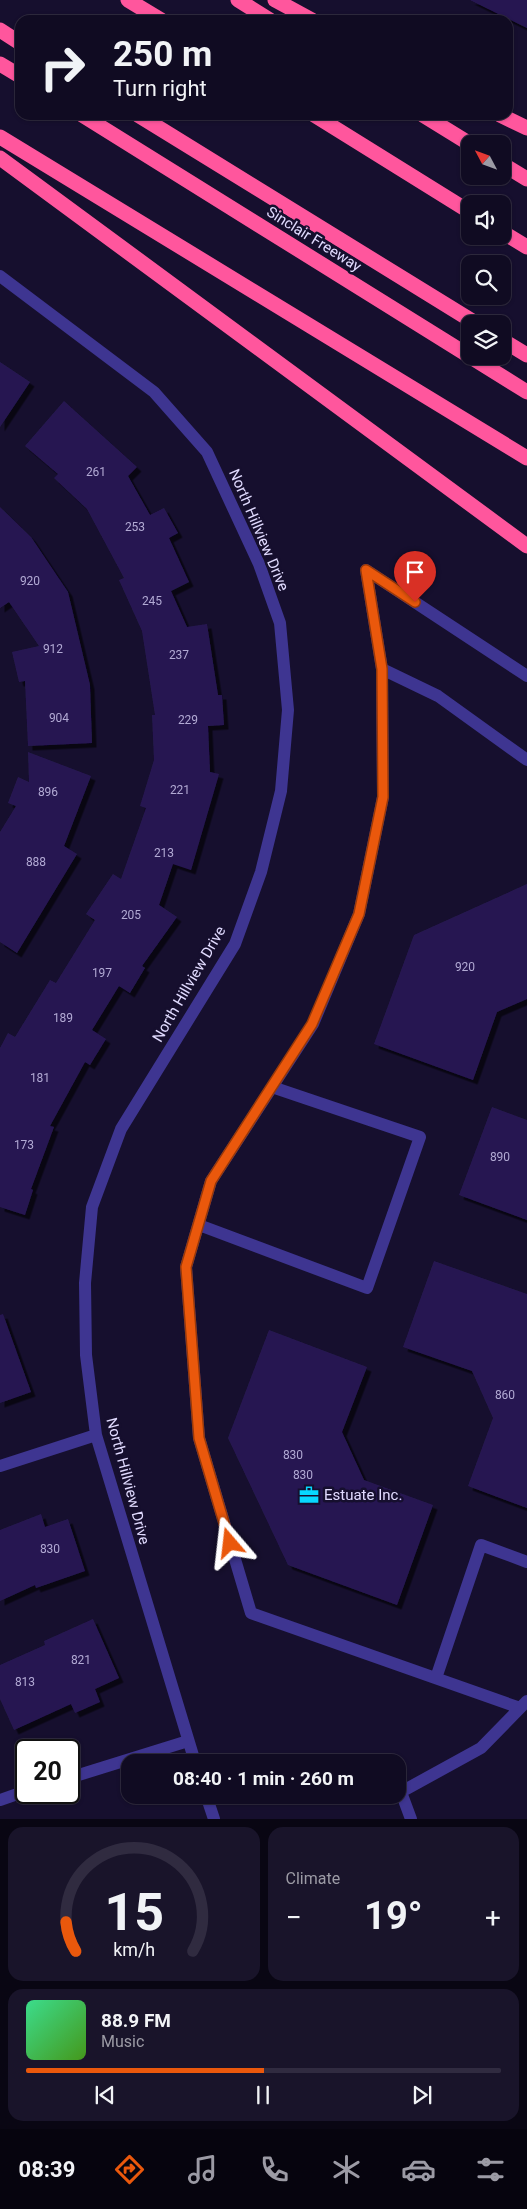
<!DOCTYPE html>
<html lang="en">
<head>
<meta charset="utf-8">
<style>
  body { margin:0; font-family:Roboto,sans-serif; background:#19142a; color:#f1f3f6; height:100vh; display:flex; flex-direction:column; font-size:19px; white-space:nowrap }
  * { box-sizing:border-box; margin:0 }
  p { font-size:16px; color:#9c9ba5 }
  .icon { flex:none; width:28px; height:28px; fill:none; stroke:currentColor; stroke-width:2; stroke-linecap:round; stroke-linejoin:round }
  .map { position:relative; height:1819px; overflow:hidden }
  .sheet { display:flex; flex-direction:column; gap:8px; padding:8px; background:#090613; flex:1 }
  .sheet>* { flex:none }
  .guide { position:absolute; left:15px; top:15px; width:498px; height:105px; border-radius:15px; box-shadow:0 1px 4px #0004,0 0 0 1px #302b40; background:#100b22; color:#f1f3f6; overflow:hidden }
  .needle { width:32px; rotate:311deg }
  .buttons { position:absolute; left:461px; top:135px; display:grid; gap:10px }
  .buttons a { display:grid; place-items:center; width:50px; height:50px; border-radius:10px; background:#100b22; box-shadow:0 1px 4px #0004,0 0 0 1px #302b40; font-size:25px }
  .speed { position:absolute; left:15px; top:1739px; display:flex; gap:10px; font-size:25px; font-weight:700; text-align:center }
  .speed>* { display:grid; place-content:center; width:65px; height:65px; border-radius:50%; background:#100b22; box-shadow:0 1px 4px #0004,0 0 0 1px #302b40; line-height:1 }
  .speed .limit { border:2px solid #111; border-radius:8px; background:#fff; color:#111 }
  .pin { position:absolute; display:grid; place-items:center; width:42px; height:42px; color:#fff; margin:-51px -21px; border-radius:50% 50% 50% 0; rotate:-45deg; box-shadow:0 0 5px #0007 }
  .pin .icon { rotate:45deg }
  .me { position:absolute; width:55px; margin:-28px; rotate:343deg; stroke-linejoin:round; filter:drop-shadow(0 0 4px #0008) }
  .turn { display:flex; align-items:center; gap:18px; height:105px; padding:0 15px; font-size:22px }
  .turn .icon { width:65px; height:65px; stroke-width:2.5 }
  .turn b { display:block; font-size:35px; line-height:42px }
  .big { font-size:38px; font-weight:700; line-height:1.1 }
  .sheet .card { flex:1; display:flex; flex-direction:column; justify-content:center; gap:8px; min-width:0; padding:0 18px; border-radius:15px; background:#19142a }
  .sheet .dial { align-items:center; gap:0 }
  .dial svg { height:130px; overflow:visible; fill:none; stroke:#302b40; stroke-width:7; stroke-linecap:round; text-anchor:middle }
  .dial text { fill:#f1f3f6; stroke:none }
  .song { display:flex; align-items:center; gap:15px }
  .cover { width:60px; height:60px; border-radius:8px; background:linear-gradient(135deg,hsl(150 70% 55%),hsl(100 70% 35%)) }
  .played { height:5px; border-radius:2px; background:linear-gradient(90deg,#ea580c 50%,#302b40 50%) }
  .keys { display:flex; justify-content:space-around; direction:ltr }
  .heat { display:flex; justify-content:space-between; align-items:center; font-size:28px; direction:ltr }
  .sheet .tiles { flex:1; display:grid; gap:8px; grid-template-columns:1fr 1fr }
  .card:last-child { grid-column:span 2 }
  .trip { position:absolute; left:121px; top:1754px; width:285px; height:50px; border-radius:15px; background:#100b22; box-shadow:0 1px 4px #0004,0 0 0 1px #302b40; font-weight:700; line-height:50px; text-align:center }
  .tab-bar { display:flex; height:80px; justify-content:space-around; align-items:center; background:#06040e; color:#9c9ba5 }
  .tab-bar .icon { width:35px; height:35px }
  .tab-bar .current { color:#ea580c }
  .tab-bar b { font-size:22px; color:#f1f3f6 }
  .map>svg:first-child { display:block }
  .building { fill:#271951; filter:url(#shadow) }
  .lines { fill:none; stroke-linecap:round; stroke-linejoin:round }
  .minor { stroke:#3e3591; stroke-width:12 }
  .highway { stroke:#ff569d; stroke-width:15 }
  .route-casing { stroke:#983908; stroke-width:12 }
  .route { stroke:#ea580c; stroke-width:9 }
  .labels { text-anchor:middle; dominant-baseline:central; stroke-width:5; stroke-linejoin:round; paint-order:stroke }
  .number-label { font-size:12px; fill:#b2aad4 }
  .street-label { font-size:15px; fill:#e1dbff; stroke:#160f2e }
  .poi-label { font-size:15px; fill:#e1dbff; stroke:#160f2e; text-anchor:start }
</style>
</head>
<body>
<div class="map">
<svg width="527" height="1819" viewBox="0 0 527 1819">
  <defs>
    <filter id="shadow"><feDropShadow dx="4.5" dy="4.5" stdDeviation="0" flood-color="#0009"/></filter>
  </defs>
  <rect width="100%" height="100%" fill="#160f2e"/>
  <path class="building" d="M470 0H527V28Z
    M0 362 30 382 0 427Z
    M64 401 137 467 128 476 150 515 164 508 178 533 169 538 189 582 171 591 187 627 207 624 218 695H222L224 725 208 726 210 772 219 774 191 870 173 864 159 905 177 917 142 966 145 968 130 993 119 986 92 1030 106 1039 90 1065 85 1062 50 1126 54 1127 31 1189 33 1190 25 1215 0 1207V1048L8 1033 15 1037 50 980 56 983 95 920 86 914 113 874 121 879 146 808 140 806 154 760 152 715H155L142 631 119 580 124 578 87 509 54 478 58 474 25 446Z
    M0 507 31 537 68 592 90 685 92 743 28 746 25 681 19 682 12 652 39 646 9 602 0 608Z
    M28 752 91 776 64 846 77 854 17 953 0 942V832L16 806 8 803 18 777 29 782Z
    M527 884V999L497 1012 473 1080 374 1044 414 935Z
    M492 1107 527 1120V1220L459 1195Z
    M434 1261 527 1294V1508L468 1486 493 1418 472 1371 403 1347Z
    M3 1314 31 1392 0 1403V1315Z
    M269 1330 367 1367 342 1432 364 1480 433 1505 397 1605 288 1565 228 1438Z
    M41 1514 45 1527 68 1519 85 1571 36 1588 35 1585 0 1601V1530Z
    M93 1619 119 1678 95 1689 100 1702 75 1713 71 1704 14 1730 0 1699V1665L45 1645 44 1641Z"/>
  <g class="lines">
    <path class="minor" d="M0 276 154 392 207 452 259 564 280 623 288 710 281 791 261 872 235 944 121 1129 92 1207 85 1283 86 1355 96 1435 195 1762
      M366 570 382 669 383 797 359 914 313 1024 211 1181 186 1267 199 1438 251 1613 520 1708
      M366 570 527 676
      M382 669 438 696 527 760
      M199 1225 367 1288 420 1137 272 1087
      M0 1466 96 1435
      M436 1678 481 1545 527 1562
      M69 1778 188 1741
      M206 1795 214 1819
      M0 1800 26 1791
      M411 1819 401 1792 481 1748 527 1701"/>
    <path class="highway" d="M128 0 161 20
      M238 0 270 20
      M275 0 312 20
      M0 30 20 43
      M0 64 20 76
      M82 115 527 392
      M138 115 477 324
      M314 115 470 212
      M423 115 470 144
      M500 115 527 128
      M0 137 527 458
      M0 158 527 546
      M502 164 527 179
      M502 232 527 247
      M502 340 527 355"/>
  </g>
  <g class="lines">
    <defs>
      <path id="route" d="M230 1543 199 1438 186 1267 211 1181 312 1024 359 914 383 797 382 669 366 570 415 602"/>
    </defs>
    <use href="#route" class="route-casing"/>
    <use href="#route" class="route"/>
  </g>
  <defs>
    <symbol id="office-bare" viewBox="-9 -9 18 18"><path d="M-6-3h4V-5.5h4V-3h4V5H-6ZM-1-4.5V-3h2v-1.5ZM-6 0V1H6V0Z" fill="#07d8ff" stroke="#160f2e" stroke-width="2.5" paint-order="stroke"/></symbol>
  </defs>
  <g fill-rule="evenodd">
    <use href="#office-bare" x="295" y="1481" width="28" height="28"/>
  </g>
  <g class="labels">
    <g class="number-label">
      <text x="96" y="472">261</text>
      <text x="135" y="527">253</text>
      <text x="30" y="581">920</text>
      <text x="152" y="601">245</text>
      <text x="53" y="649">912</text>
      <text x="179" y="655">237</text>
      <text x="59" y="718">904</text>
      <text x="188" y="720">229</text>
      <text x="180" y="790">221</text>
      <text x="48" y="792">896</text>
      <text x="164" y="853">213</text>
      <text x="36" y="862">888</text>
      <text x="131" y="915">205</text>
      <text x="465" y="967">920</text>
      <text x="102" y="973">197</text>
      <text x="63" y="1018">189</text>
      <text x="40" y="1078">181</text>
      <text x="24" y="1145">173</text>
      <text x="500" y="1157">890</text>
      <text x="505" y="1395">860</text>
      <text x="293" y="1455">830</text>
      <text x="303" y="1475">830</text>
      <text x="50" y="1549">830</text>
      <text x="81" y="1660">821</text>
      <text x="25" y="1682">813</text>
    </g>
    <g class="street-label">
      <text transform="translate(314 239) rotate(32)">Sinclair Freeway</text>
      <text transform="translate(259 530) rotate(67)">North Hillview Drive</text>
      <text transform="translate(189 984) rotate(-60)">North Hillview Drive</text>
      <text transform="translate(128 1481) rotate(75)">North Hillview Drive</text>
    </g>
    <g class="poi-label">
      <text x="324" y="1495">Estuate Inc.</text>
    </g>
  </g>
</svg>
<div class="buttons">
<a><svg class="needle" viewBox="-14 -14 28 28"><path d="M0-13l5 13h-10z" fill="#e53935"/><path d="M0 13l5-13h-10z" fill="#9c9ba5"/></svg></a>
<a><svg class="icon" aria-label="sound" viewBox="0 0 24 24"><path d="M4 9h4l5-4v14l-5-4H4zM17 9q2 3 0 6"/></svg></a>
<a><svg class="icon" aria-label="search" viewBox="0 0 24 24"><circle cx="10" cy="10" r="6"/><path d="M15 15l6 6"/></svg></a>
<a><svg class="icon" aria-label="layers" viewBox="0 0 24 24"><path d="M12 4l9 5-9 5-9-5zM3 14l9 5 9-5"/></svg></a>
</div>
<div class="speed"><div class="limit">20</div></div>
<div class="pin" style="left:415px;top:602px;background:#d93025"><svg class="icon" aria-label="arrive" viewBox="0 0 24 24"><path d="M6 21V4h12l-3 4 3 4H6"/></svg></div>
<svg class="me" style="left:230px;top:1543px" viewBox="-20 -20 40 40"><path d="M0-17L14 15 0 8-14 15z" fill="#ea580c" stroke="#fff" stroke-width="4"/></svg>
<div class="trip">08:40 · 1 min · 260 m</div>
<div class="guide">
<div class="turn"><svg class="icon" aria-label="right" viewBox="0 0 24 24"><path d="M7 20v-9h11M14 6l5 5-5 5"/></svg><div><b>250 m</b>Turn right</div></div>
</div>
</div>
<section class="sheet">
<div class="tiles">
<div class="card dial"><svg viewBox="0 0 100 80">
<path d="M14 69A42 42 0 1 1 86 69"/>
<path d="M14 69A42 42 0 0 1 8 51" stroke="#ea580c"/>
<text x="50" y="56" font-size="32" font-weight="700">15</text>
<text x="50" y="72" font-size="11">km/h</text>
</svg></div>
<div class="card"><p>Climate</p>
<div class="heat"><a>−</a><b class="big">19°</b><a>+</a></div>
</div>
<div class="card">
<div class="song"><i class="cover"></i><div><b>88.9 FM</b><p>Music</p></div></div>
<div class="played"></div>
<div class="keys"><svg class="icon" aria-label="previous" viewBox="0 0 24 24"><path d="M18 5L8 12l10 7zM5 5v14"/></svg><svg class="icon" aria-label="pause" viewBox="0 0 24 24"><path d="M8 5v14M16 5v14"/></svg><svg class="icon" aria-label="next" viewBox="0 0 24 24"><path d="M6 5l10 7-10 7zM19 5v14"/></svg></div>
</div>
</div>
</section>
<nav class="tab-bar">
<b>08:39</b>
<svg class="icon current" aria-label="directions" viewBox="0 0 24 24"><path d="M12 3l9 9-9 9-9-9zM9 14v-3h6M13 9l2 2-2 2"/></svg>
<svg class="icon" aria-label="music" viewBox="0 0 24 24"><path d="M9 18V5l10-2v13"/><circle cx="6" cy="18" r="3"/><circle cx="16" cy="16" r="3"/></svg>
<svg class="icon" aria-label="phone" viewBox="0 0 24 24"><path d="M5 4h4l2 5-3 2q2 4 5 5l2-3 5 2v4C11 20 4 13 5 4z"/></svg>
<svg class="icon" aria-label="climate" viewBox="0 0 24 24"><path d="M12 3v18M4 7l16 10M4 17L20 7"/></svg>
<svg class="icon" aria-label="car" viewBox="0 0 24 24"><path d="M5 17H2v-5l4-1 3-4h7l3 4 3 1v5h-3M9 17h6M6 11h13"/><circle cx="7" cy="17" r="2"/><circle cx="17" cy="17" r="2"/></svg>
<svg class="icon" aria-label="filters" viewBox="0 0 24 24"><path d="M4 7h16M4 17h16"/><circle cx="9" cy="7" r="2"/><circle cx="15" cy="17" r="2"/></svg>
</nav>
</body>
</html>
